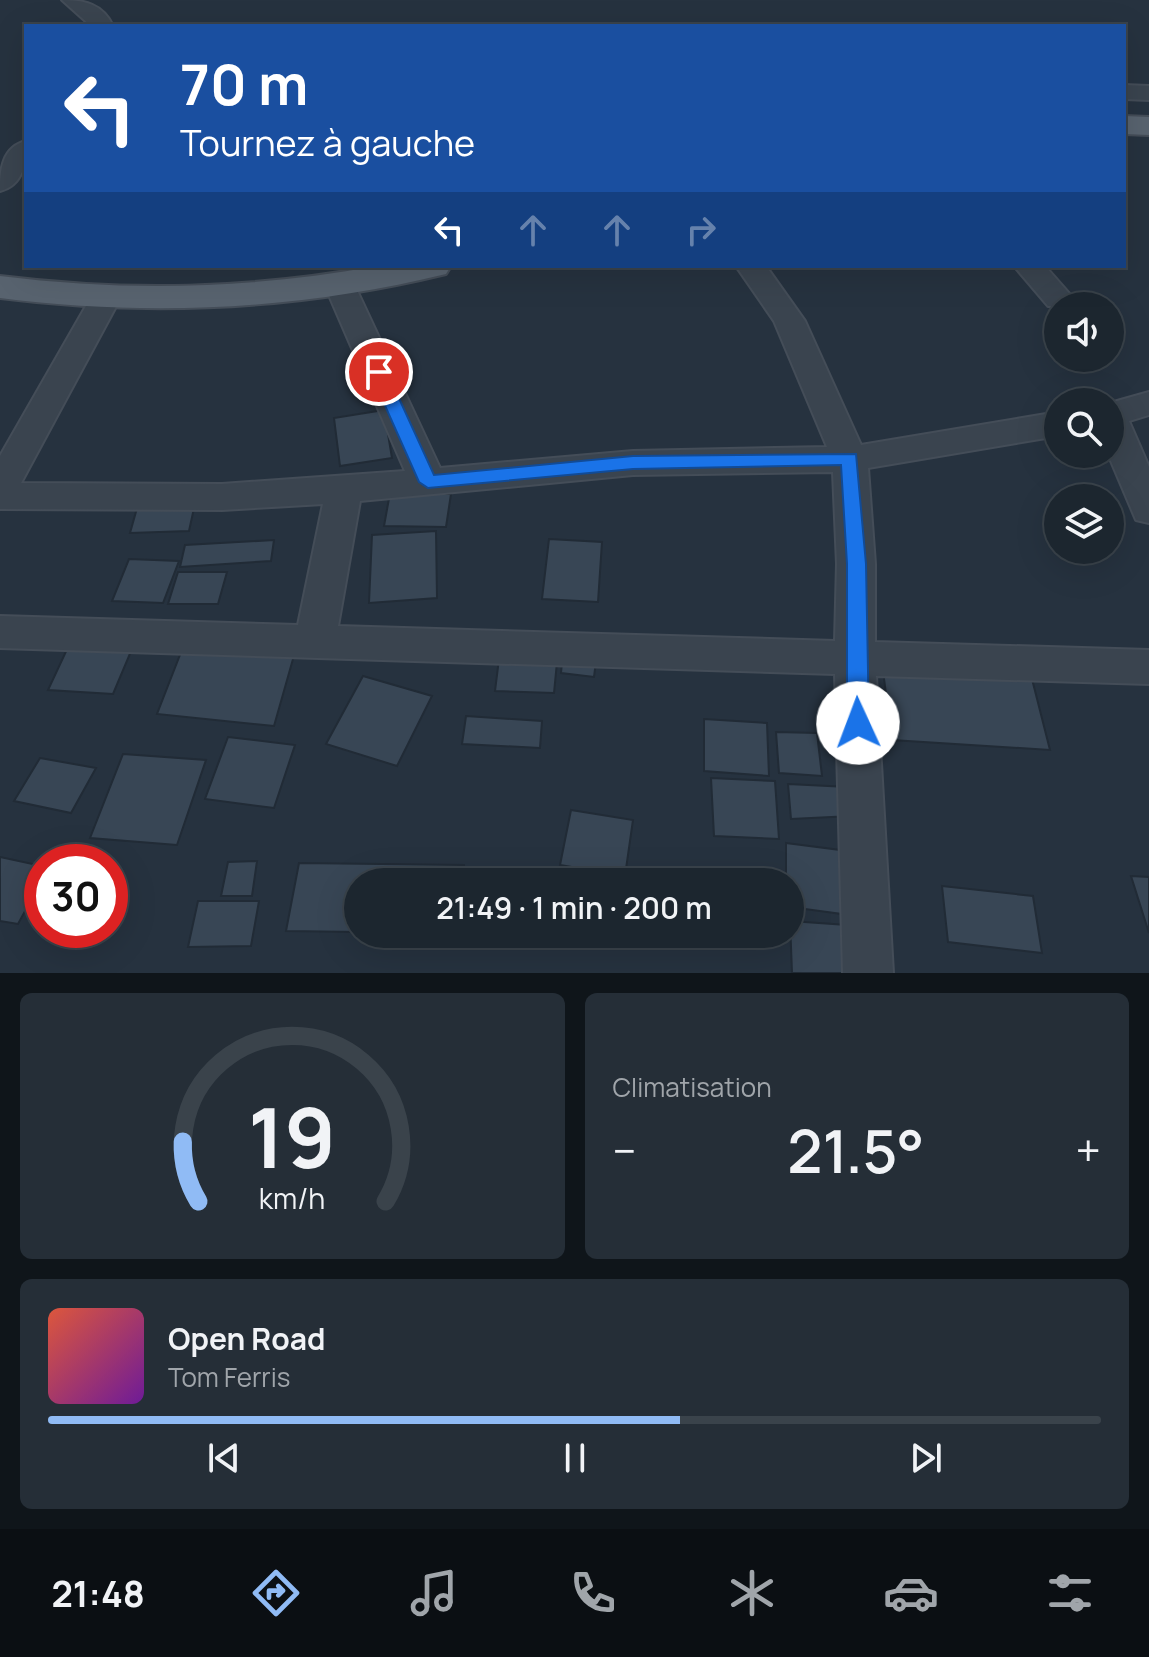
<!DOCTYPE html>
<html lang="fr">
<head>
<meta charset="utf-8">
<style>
  body { margin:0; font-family:Manrope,sans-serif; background:#252e37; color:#f1f3f6; height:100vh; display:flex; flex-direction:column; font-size:30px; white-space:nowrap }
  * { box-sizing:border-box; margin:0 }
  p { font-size:26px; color:#a0a5aa }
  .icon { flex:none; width:44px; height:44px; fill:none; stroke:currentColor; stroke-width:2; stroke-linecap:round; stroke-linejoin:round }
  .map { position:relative; height:973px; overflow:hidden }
  .sheet { display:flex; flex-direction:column; gap:20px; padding:20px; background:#0f151a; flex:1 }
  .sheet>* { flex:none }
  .hud { position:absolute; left:24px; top:24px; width:1102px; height:244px; border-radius:0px; box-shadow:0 8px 32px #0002,0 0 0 2px #3a434b; background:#1a4fa0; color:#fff; overflow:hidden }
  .controls { position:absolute; left:1044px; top:292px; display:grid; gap:16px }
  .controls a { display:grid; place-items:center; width:80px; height:80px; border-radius:50%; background:#1c262f; box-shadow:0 8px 32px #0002,0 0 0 2px #3a434b; font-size:40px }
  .speed { position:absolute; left:24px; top:844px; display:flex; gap:16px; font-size:40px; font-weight:700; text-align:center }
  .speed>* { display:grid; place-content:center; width:104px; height:104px; border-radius:50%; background:#1c262f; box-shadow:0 8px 32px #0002,0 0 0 2px #3a434b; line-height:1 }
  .speed .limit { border:12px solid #d22; background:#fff; color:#111 }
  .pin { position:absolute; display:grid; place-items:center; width:68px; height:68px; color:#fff; margin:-34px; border:4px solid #fff; border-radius:50%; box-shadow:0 2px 8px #0007 }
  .me { position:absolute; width:88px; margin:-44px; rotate:358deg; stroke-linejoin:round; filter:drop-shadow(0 0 6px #0008) }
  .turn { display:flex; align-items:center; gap:28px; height:168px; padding:0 24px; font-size:36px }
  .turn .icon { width:104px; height:104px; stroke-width:2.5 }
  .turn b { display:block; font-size:56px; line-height:68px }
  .lanes { display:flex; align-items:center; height:76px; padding:0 24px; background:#0003; justify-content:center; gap:40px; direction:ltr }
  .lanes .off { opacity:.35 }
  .big { font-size:60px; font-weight:600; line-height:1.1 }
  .sheet .tile { flex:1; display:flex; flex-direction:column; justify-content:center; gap:12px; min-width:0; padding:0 28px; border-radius:12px; background:#252e37 }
  .sheet .dial { align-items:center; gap:0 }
  .dial svg { height:208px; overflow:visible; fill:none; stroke:#3a434b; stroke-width:7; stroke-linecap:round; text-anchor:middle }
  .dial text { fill:#f1f3f6; stroke:none }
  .song { display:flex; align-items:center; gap:24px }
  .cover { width:96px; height:96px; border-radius:12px; background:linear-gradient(135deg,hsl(10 70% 55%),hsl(280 70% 35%)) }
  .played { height:8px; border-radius:4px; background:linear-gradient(90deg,#90bbf5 60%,#3a434b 60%) }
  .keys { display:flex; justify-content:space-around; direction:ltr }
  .heat { display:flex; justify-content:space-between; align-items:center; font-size:44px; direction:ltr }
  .sheet .tiles { flex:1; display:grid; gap:20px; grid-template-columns:1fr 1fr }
  .tile:last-child { grid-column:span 2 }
  .trip { position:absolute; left:344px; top:868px; width:460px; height:80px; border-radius:40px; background:#1c262f; box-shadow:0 8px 32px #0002,0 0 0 2px #3a434b; font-weight:600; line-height:80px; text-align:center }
  .tabs { display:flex; height:128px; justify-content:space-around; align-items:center; background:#0b0f13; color:#a0a5aa }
  .tabs .icon { width:56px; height:56px }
  .tabs .on { color:#90bbf5 }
  .tabs b { font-size:36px; color:#f1f3f6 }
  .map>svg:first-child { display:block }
  .building { fill:#384655; stroke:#212b36; stroke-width:2 }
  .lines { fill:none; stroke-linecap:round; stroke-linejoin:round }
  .minor-casing { stroke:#444d58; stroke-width:4 }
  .major-casing { stroke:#444d58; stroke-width:4 }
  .minor { fill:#3a444f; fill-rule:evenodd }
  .major { fill:#58636f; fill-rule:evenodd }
  .route { fill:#1a73e8; stroke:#114b97; stroke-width:2 }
</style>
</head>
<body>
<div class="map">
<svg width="1149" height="973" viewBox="0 0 1149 973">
  <rect width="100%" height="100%" fill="#26323f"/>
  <path class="building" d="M384 410 392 458 340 466 334 418Z
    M390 493 451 494 446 527 384 526Z
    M196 499 189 531 130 533 139 501Z
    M436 531 437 598 369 603 372 535Z
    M549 539 602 542 598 602 542 599Z
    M274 540 271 561 180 567 185 545Z
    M129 559 179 561 163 603 112 601Z
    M178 572H227L218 604H168Z
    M185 642 295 652 274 726 157 714Z
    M69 645 132 649 113 694 48 690Z
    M563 651 597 654 594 677 561 673Z
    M499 659 557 662 554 693 495 691Z
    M883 671 1032 679 1050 750 892 740Z
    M363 676 432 696 397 766 326 744Z
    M466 716 542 721 540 748 462 744Z
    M704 719 767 723 769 776 704 771Z
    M776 732 817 733 822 776 779 773Z
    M228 737 295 745 274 808 205 799Z
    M123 754 206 760 177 845 90 838Z
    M40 758 96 768 71 813 14 801Z
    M711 778 775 781 779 839 714 836Z
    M788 784 848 787 852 816 791 819Z
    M571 810 633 820 625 876 560 865Z
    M786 843 840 850 842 914 790 907V882H786Z
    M0 857 42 866V880L18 924 0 921Z
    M257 861 252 896H221L228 862Z
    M299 863 464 865 463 882H358V932L286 931Z
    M1131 876 1149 877V933Z
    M942 886 1033 896 1042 953 948 942Z
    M198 901H259L251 946 188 947Z
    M790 921 847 925 852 973H792Z"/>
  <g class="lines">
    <defs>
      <path id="minor" d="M62 0C84 0 103 4 113 26H91Z
        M1124 85 1149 86V100L1124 99Z
        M26 141C26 162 24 185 0 191 0 170 2 147 26 141Z
        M736 266H766L805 321 861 445 1058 412V436L868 468 875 564V642L1149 650V684L876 676 893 973H843L835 674 0 648V616L298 625 323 504 222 510 0 509V456L94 292 105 290 116 292 120 299 21 483 222 484 405 471 325 286 329 280 340 277 351 280 355 286 440 468 633 451 827 447 774 321ZM833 472 837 564 835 641 338 626 360 501 633 475Z
        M1014 266H1045L1074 299 1068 306H1048Z
        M1149 392V415L1129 421 1149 467V523L1136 520 1108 454 1110 403Z"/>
      <path id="major" d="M1124 116 1149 117V135L1124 134Z
        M377 266H451L446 274C298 310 150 317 0 298V276C130 292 248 289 377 266Z"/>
    </defs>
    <use href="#minor" class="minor-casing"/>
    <use href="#major" class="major-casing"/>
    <use href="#minor" class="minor"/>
    <use href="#major" class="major"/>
  </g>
  <path class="route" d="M379 367 387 372 434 475 633 456 856 454 866 564 869 723 865 729 858 732 850 729 847 723V564L841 465 633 469 428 488 419 482 370 372Z"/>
</svg>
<div class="controls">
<a><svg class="icon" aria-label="sound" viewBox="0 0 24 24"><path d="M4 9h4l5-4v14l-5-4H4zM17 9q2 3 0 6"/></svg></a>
<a><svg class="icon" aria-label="search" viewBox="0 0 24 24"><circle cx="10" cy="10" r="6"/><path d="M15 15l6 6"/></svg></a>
<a><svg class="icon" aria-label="layers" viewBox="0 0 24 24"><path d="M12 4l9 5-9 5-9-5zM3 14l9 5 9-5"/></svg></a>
</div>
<div class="speed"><div class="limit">30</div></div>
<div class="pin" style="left:379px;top:372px;background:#d93025"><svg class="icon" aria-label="arrive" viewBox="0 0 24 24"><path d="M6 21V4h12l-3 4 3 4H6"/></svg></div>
<svg class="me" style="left:858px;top:723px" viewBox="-20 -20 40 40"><circle r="19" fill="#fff"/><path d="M0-13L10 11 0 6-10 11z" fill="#1a73e8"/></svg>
<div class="trip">21:49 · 1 min · 200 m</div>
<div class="hud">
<div class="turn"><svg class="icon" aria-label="left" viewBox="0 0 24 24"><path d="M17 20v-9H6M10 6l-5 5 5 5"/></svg><div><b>70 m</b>Tournez à gauche</div></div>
<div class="lanes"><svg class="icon" aria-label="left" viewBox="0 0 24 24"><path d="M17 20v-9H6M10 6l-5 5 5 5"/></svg><svg class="icon off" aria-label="ahead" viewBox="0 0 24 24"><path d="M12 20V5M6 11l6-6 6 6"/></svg><svg class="icon off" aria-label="ahead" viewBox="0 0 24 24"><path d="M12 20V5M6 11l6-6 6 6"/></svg><svg class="icon off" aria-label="right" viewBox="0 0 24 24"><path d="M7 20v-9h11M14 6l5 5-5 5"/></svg></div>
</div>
</div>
<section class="sheet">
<div class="tiles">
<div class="tile dial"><svg viewBox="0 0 100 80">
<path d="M14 69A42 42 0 1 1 86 69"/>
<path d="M14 69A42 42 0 0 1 8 46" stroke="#90bbf5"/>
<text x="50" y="56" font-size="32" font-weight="700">19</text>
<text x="50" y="72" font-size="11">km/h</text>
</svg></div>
<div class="tile"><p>Climatisation</p>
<div class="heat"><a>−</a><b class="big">21.5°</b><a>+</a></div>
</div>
<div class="tile">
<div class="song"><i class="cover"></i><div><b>Open Road</b><p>Tom Ferris</p></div></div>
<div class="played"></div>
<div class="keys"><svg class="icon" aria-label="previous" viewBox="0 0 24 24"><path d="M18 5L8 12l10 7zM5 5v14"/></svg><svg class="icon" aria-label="pause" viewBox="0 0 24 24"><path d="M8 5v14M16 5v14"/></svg><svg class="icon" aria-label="next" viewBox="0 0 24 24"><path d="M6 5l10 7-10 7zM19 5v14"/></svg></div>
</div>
</div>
</section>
<nav class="tabs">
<b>21:48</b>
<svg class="icon on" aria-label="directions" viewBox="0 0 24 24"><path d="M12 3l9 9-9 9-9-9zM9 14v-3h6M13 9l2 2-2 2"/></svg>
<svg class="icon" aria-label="music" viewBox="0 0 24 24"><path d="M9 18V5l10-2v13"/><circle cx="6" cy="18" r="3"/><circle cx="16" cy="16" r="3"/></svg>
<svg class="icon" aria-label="phone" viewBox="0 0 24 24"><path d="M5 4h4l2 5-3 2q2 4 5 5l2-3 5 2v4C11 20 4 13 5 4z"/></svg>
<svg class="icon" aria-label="climate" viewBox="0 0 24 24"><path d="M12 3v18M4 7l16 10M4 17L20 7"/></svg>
<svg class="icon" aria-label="car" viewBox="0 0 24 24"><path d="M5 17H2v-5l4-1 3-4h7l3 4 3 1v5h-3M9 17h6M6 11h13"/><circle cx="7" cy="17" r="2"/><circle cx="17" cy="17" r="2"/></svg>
<svg class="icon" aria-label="filters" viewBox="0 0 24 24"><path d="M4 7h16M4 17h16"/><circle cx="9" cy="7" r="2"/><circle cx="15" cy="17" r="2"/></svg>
</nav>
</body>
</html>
